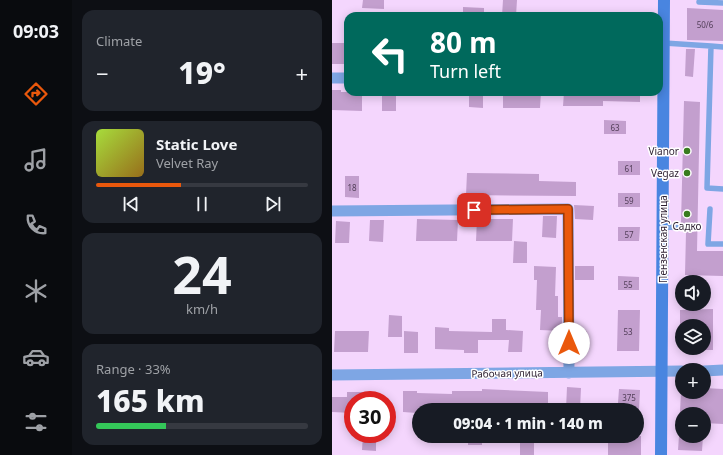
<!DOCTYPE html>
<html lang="en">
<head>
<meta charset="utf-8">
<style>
  body { margin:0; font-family:"Noto Sans",sans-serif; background:#20242c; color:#f1f3f6; height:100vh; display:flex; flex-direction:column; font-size:15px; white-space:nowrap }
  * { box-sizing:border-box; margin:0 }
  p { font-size:13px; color:#9ea1a6 }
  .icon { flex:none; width:22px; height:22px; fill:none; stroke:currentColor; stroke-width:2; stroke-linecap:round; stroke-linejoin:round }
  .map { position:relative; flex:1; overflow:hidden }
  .panel { display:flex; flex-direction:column; gap:10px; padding:10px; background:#0d0f14; width:260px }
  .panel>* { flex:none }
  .guide { position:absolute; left:12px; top:12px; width:319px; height:84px; border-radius:12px; box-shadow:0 2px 10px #0003; background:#00695c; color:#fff; overflow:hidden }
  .controls { position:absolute; left:343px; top:275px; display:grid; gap:8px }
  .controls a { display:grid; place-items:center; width:36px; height:36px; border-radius:50%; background:#171b24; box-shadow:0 2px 10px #0003; font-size:20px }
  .speed { position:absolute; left:12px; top:391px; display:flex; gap:8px; font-size:20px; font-weight:700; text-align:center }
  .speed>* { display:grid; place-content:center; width:52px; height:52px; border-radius:50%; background:#171b24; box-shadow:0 2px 10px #0003; line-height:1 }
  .speed .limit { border:6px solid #d22; background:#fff; color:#111 }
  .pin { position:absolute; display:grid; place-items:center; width:34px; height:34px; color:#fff; margin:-17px; border-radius:8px; box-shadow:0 2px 6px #0006 }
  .me { position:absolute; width:44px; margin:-22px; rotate:0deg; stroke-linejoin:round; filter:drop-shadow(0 0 3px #0008) }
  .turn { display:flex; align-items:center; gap:14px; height:84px; padding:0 20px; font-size:18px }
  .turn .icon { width:52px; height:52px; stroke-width:2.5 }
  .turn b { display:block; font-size:28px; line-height:34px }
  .big { font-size:30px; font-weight:800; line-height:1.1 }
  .panel .tile { flex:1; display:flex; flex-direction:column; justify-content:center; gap:6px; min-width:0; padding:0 14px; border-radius:12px; background:#20242c }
  .panel .dial { align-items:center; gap:0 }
  .dial b { font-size:52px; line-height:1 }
  .song { display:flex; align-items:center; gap:12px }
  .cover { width:48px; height:48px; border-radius:6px; background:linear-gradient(135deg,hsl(80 70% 55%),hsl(40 70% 35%)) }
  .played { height:4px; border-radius:2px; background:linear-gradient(90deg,#ea580c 40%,#363941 40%) }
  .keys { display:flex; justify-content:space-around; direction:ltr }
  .heat { display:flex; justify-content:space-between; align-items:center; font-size:22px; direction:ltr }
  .charge { height:6px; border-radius:3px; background:linear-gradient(90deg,#34c759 33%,#363941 0) }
  .trip { position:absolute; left:80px; top:403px; width:232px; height:40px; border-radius:20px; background:#171b24; box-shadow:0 2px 10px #0003; font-weight:800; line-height:40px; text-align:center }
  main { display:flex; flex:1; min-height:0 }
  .menu { display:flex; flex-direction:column; width:72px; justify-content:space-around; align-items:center; background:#090b0e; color:#9ea1a6 }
  .menu .icon { width:28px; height:28px }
  .menu .selected { color:#ea580c }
  .menu b { font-size:18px; color:#f1f3f6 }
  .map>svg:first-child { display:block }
  .building { fill:#c39fce }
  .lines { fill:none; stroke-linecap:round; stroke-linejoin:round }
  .lane { stroke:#7ea6e4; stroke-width:5.5 }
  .street { stroke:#7ea6e4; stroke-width:11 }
  .secondary { stroke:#4985e0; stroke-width:12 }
  .route-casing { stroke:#983908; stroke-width:10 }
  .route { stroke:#ea580c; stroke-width:7 }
  .poi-dot { fill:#387c1e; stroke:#fff; stroke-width:1.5 }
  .labels { text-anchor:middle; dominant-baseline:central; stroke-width:3; stroke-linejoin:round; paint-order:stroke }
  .number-label { font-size:8px; fill:#523e58 }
  .poi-label { font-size:10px; fill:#2c1e30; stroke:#fff; text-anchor:end }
  .street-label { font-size:10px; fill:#2c1e30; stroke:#fff }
</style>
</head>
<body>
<main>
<nav class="menu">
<b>09:03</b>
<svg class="icon selected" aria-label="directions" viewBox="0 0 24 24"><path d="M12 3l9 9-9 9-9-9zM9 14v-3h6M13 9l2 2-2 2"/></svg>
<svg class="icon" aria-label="music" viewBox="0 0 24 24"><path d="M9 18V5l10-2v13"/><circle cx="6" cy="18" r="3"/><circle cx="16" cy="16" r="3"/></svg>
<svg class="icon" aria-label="phone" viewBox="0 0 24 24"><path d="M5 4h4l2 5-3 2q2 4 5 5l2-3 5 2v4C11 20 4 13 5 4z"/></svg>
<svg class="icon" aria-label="climate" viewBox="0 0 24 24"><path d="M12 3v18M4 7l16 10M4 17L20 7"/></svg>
<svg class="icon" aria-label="car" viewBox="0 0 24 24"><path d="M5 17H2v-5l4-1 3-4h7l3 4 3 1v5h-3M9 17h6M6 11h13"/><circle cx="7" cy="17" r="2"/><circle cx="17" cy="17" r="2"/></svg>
<svg class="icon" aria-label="filters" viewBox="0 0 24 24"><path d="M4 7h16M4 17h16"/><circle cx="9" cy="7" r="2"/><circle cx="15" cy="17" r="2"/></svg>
</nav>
<section class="panel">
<div class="tile"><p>Climate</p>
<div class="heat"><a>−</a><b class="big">19°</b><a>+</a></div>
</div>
<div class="tile">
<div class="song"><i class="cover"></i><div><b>Static Love</b><p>Velvet Ray</p></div></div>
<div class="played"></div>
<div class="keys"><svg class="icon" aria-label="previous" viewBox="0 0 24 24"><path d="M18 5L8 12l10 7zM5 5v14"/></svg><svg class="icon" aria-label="pause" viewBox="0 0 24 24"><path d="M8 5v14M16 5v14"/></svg><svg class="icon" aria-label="next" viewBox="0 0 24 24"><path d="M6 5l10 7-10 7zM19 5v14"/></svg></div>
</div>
<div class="tile dial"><b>24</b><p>km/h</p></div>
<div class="tile"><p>Range · 33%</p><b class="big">165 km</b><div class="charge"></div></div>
</section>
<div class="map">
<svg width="391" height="455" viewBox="0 0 391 455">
  <rect width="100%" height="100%" fill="#f4d6fd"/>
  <path class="building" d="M31 0H52V9L30 8Z
    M171 0H185L184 16H170Z
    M131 7 152 8V16H131Z
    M355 8 391 10V41L355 40Z
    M0 43H14V64H0Z
    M354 49H363L361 77 353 76Z
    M0 90H9V92H30V111L0 110Z
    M50 92H64V111H50Z
    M137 92H151V108L137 107Z
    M171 92H209L208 108H171Z
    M232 92H308V102L271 101V106H231Z
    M352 101 368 102 365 251H391V276L353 275 354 232H362L364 228 362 224 349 223Z
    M272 120 294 121V134H272Z
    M286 161H308V175H286Z
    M135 173 207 174V181L244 182V196L134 195Z
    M13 176H27V198L13 197Z
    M286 193H308V207H286Z
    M242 205 262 206 261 220 243 219Z
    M211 216H225L224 238 210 237Z
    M85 219 126 220 125 241H84Z
    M145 219H181L180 241H144Z
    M38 220H52L51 242 37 241Z
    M4 221 18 222 17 243H3Z
    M286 227H308L307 241H286Z
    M182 241 195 242V263H181Z
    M202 266 224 267 223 296H226V317H230V331L208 330 209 310H204L205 280H202Z
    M243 266H262V280H243Z
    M286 276 307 277V290H286Z
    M381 309V350H372V326H348V310Z
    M286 310H308L307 351H285Z
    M57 315 70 316V337H56Z
    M160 319H174V330L191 331 190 352H176L177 340H146V353H132V350L103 349V327L117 328V331L160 332Z
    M3 331H37L36 352H2Z
    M72 331 86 332V353H72Z
    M244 331H255L254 352H244Z
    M235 387 249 388 248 409H234Z
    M372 388 391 389V424L372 423V413L348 412 349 392H372Z
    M150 389 216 392V410H85V413L71 412V391H85V393L120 394V391H150Z
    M287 389 308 390 307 410H298L299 404 286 403Z
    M15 392H45V400H21V413L0 412V397H15Z
    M31 434H44V451L30 450Z
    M136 436H150V445H136Z
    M188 436H202V455H188Z
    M276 436H309V455H276Z
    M347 436H371L370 451 346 450Z"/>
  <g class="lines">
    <path class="lane" d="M367 2 391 3
      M332 43 379 46
      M391 47 379 46 375 188 391 189
      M378 209 376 244H391
      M331 227 360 228"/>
    <path class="street" d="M0 78H16
      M0 211 236 209 237 373
      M372 371 391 370
      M0 375 350 371"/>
    <path class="secondary" d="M329 455 332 0"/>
  </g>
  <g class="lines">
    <defs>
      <path id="route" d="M142 210 236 209 237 343"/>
    </defs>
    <use href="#route" class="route-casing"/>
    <use href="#route" class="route"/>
  </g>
  <g class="poi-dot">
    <circle cx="355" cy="151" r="4"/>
    <circle cx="355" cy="173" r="4"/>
    <circle cx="355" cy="214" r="4"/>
  </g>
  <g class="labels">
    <g class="number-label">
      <text x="373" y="24">50/6</text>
      <text x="283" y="127">63</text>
      <text x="297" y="168">61</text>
      <text x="20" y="187">18</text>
      <text x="297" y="200">59</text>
      <text x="297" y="234">57</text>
      <text x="296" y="284">55</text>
      <text x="296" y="331">53</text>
      <text x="297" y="397">375</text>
    </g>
    <g class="poi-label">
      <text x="347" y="151">Vianor</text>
      <text x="347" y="173">Vegaz</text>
      <text x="355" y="226" text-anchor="middle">Садко</text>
    </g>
    <g class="street-label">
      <text transform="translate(331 239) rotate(-90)">Пензенская улица</text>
      <text transform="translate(175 373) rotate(-1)">Рабочая улица</text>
    </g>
  </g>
</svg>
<div class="controls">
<a><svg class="icon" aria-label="sound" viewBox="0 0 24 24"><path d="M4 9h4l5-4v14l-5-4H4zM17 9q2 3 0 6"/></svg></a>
<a><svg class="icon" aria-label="layers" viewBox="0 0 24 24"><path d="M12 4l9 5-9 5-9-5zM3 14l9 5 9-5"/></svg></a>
<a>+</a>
<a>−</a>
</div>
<div class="speed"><div class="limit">30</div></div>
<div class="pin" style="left:142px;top:210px;background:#d93025"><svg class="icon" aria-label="arrive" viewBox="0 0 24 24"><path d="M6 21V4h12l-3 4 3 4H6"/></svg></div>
<svg class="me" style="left:237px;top:343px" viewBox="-20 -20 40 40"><circle r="19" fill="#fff"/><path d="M0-13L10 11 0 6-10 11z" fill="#ea580c"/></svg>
<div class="trip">09:04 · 1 min · 140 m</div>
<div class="guide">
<div class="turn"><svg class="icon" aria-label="left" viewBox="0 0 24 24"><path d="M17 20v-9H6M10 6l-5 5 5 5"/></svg><div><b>80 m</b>Turn left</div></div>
</div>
</div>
</main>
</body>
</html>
